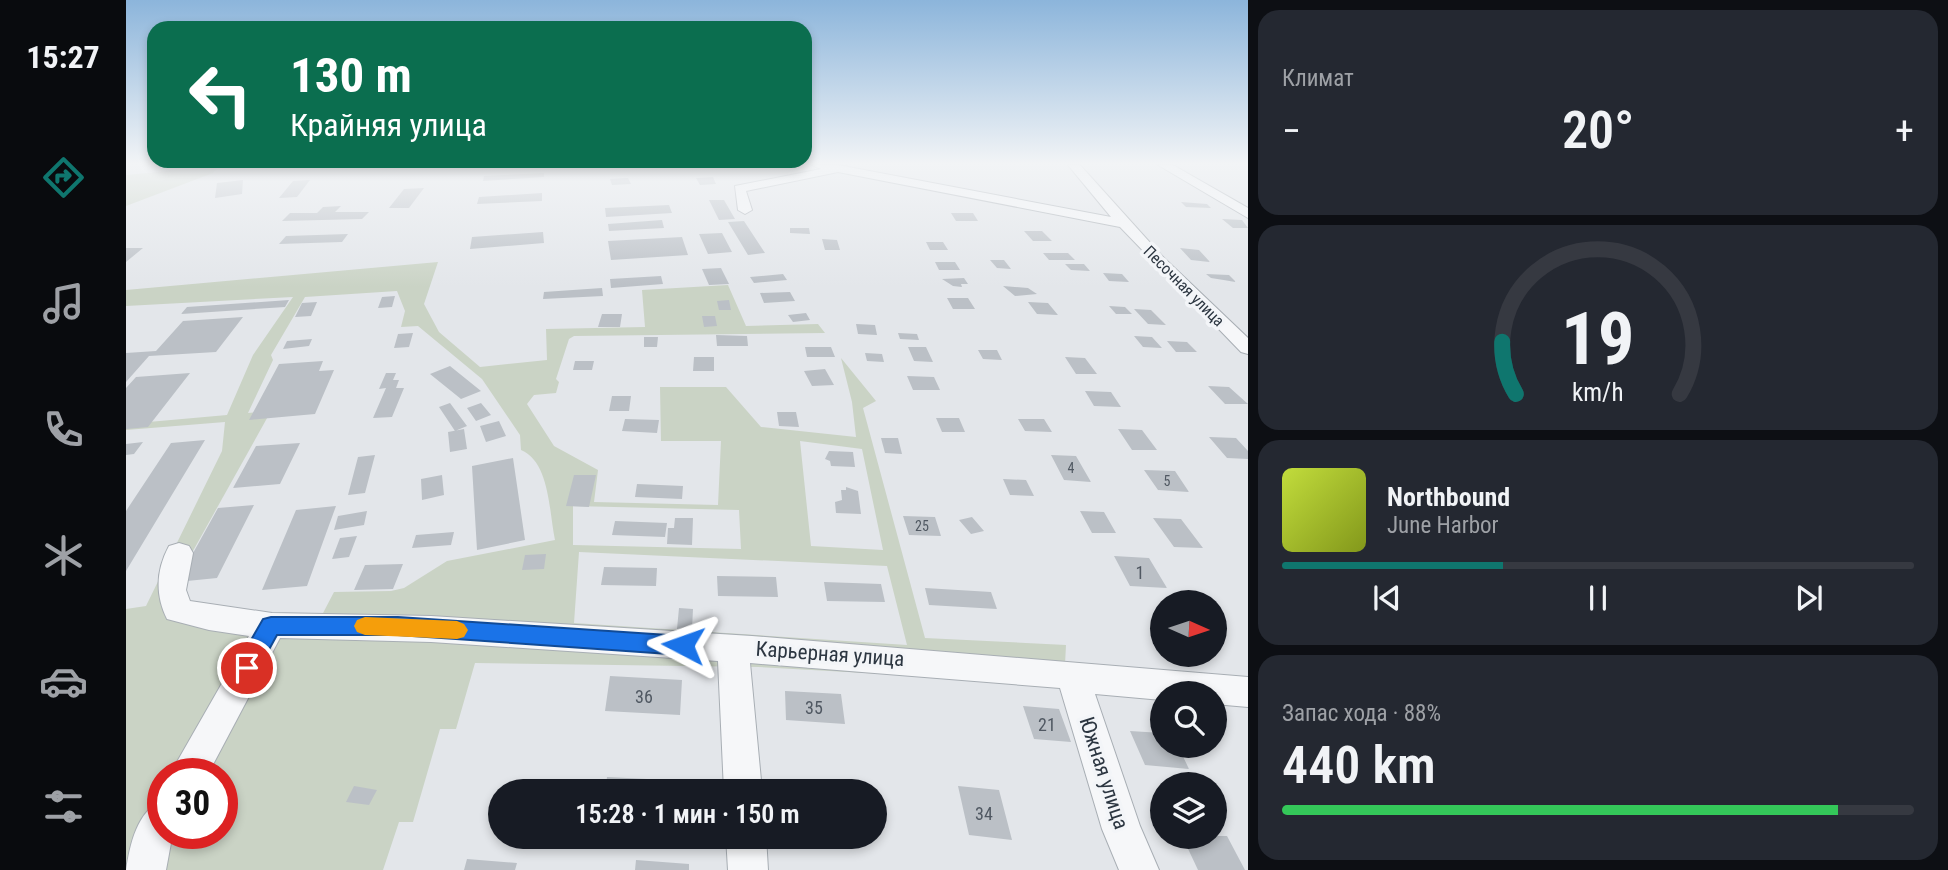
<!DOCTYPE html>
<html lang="ru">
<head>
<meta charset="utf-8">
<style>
  body { margin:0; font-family:"Roboto Condensed",sans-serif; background:#242831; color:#f1f3f6; height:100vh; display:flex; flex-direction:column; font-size:26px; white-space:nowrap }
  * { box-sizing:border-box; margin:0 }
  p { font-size:23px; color:#9ea1a6 }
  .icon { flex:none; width:38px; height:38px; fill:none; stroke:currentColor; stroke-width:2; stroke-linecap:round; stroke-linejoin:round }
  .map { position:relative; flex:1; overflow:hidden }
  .details { display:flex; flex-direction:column; gap:10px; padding:10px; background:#0d0f14; width:700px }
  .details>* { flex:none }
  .top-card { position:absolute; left:21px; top:21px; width:665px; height:147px; border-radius:21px; box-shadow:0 4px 10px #0003; background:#0b6e4f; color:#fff; overflow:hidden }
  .needle { width:46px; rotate:93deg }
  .fabs { position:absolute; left:1024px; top:590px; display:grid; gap:14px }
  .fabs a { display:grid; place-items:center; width:77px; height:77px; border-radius:50%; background:#171b24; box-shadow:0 4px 10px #0003; font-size:35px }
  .speed { position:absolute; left:21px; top:758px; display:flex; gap:14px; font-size:35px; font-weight:700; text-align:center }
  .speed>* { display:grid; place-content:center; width:91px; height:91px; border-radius:50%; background:#171b24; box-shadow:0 4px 10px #0003; line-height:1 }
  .speed .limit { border:10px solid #d22; background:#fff; color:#111 }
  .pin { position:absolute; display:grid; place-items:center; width:60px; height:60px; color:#fff; margin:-30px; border:4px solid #fff; border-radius:50%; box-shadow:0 2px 7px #0007 }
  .me { position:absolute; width:77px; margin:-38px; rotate:274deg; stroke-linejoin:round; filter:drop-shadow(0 0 5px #0008) }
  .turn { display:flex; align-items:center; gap:24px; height:147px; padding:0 28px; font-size:32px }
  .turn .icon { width:91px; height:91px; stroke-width:2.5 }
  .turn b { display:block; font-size:49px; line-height:60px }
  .big { font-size:52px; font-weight:600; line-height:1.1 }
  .details .card { flex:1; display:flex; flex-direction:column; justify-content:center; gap:10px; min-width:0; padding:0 24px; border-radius:21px; background:#242831 }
  .details .dial { align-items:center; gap:0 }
  .dial svg { height:182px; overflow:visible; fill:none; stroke:#363941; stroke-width:7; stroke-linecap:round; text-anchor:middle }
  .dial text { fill:#f1f3f6; stroke:none }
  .song { display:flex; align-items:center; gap:21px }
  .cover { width:84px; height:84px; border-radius:10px; background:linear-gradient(135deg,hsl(70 70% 55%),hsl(70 70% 35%)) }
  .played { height:7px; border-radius:4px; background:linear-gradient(90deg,#0f766e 35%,#363941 35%) }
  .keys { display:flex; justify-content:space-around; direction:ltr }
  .heat { display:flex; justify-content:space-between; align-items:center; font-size:38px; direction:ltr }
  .charge { height:10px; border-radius:5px; background:linear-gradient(90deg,#34c759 88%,#363941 0) }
  .trip { position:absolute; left:362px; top:779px; width:399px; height:70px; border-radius:35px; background:#171b24; box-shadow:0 4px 10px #0003; font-weight:600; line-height:70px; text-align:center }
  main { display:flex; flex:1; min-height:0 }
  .tab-bar { display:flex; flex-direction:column; width:126px; justify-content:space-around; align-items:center; background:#090b0e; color:#9ea1a6 }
  .tab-bar .icon { width:49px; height:49px }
  .tab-bar .active { color:#0f766e }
  .tab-bar b { font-size:32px; color:#f1f3f6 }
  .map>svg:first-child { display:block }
  .green { fill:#cad3c5; fill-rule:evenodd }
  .building { fill:#bbc0c6 }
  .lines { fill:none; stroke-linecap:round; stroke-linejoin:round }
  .minor-casing { stroke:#a8aeb4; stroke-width:2 }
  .minor { fill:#f6f7f9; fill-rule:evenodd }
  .route { fill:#1a73e8; stroke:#114b97; stroke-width:2 }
  .slow { fill:#f59e0b }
  .labels { text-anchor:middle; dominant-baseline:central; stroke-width:7; stroke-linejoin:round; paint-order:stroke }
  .number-label { font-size:14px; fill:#505862 }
  .far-street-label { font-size:16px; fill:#2c3641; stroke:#f3f5f8 }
  .near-number-label { font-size:18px; fill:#505862 }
  .near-street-label { font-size:21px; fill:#2c3641; stroke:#f3f5f8 }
</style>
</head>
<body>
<main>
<nav class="tab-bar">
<b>15:27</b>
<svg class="icon active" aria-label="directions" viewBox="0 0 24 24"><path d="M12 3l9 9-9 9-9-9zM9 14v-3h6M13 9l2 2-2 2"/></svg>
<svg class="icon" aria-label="music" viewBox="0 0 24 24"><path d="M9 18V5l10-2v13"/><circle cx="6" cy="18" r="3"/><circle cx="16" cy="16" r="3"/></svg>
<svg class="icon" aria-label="phone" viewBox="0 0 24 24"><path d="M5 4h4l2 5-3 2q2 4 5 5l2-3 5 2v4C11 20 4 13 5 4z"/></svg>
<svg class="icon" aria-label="climate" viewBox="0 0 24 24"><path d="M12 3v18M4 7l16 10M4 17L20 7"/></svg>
<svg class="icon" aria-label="car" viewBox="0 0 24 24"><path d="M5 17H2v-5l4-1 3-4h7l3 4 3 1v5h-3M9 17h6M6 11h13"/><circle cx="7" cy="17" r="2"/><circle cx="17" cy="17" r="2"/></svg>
<svg class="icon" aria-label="filters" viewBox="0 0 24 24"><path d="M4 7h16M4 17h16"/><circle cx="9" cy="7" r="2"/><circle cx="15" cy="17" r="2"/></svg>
</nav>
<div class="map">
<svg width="1122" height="870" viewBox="0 0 1122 870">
  <rect width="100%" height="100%" fill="#e3e6ea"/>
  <path class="green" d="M93 166 87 173 0 206V175Z
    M312 262 298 304 313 332 354 367 421 360 420 329 519 327 516 290 602 285 620 326 692 324 699 333 448 336 443 339 430 379 433 382 430 393 408 395 401 404 428 446 472 470 468 502 592 505 595 441H535L534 387H600L635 427 730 437 726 402 715 358 750 401 737 408 799 638 940 645 938 684 632 667 349 663 330 729H314L287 822H273L257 870H0V609L20 606 96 451 99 422 0 430V424L101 415 127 355 167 297 0 306V290ZM271 291 279 311 275 327 292 326 356 379 394 435 395 450C424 462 423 512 429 540L321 561 278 588 265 591 208 592 196 615 73 611 59 597 53 576 145 411 122 413 147 360 145 355 179 297ZM674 441 736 449 757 550 685 546ZM447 506 613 510 615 549 447 545ZM453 552 761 566 781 645 448 623ZM37 774H96V833H37Z"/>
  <path class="building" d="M418 173V177L357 181 358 176Z
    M587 177 590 184 574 185 570 178Z
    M502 178 505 184 486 185 484 179Z
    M117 180 116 194 89 198 91 183Z
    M184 180 171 197 153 198 167 181Z
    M298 188 283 208H263L278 189Z
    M416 193V201L351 204 353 197Z
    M583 200H598L609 219 593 220Z
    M1055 202 1081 204 1085 208 1060 207Z
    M543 205 546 213 480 217 479 208Z
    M215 206 209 212H243L236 219 156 221 164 213H191L197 207Z
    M825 213H847L852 221H830Z
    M1096 219 1116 220 1122 228H1107Z
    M536 220 538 228 483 231 482 224Z
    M618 221 639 253 622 255 602 222Z
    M664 228H683L684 234 664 233Z
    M898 231H916L926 241H907Z
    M417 232 418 243 344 249 346 237Z
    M222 234 216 242 153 244 160 236Z
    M573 234 596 233 606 252 582 254Z
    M556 237 562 255 485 260 482 241Z
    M696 239 711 240 714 250H699Z
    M800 242H817L822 250H804Z
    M0 248H17L0 262Z
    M1054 248 1073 250 1084 262 1065 260Z
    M917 253H942L949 260H923Z
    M864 260H878L885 269 871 268Z
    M809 262H829L834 270H813Z
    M939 264H958L964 271 945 270Z
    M595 268 603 284 583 285 576 269Z
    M977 273 996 274 1003 282 983 281Z
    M657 274 661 280 628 283 624 277Z
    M1080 274 1103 275 1110 282 1085 278Z
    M535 276 537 284 485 288 484 279Z
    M838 278 842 284H835L836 287 827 286 816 279Z
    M877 286 902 288 911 294 889 296Z
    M476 288 477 296 417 299 418 292Z
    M664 292 669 301 638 303 634 293Z
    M269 296 266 307 252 308 256 297Z
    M821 298H842L849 309H827Z
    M163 300 159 307 55 314 61 307Z
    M603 300 605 310H593L591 301Z
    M191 302 185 316 169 317 176 303Z
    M902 302 922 303 932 315 911 314Z
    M983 306 999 307 1006 314H990Z
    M1008 309 1025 310 1040 325 1022 324Z
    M680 313 684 320 667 322 662 315Z
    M476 314H496L494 327H472Z
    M576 316H589L591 326 578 327Z
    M117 317 90 352 23 356 0 382V353L30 351 57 321Z
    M730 324 749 325 751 335 732 334Z
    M287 333 283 347 268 348 272 334Z
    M772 333 791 334 793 340 774 339Z
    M590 335 621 336 622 346H591Z
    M1008 336 1026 337 1036 348 1017 347Z
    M518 337H532L531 347H518Z
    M186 339 183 346 157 349 161 341Z
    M1041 341 1061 342 1071 352H1050Z
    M679 347H705L709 357H681Z
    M782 347H800L807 362 788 361Z
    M852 350H871L876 360 857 359Z
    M739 353 756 354 758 362 741 361Z
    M568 357H588V371H567Z
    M939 357 959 358 971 374H950Z
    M197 361 193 371 208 370 189 414 123 420 153 364Z
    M449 361H468L466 370H447Z
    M324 366 355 391 335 399 304 374Z
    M699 369 708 385 686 386 678 371Z
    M64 373 22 427 0 429V388L10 377Z
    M260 373H270L267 380H273L270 388H278L266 417 247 418 260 388 253 389Z
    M781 376 808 377 814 390H787Z
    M1082 386 1103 387 1122 404H1099Z
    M959 391 985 392 995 407 968 406Z
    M486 396H505L503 411H483Z
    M324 403 341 426 329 431 313 407Z
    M355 403 365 415 350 421 341 408Z
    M651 412H670L673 427 653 426Z
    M810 418H833L839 432H816Z
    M499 419 533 420 531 433 496 431Z
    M892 419H918L926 432 899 431Z
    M373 421 380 436 360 442 354 426Z
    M338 429 341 449 324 452 322 432Z
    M992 429 1016 430 1031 450H1006Z
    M1083 437 1110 438 1122 451V459L1101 458Z
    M755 438H772L776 454 759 453Z
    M79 440 0 571V511L45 443Z
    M17 442 8 454 0 455V444Z
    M174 443 154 484 107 488 130 446Z
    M703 451 727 452 729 467 705 466 704 461 699 459Z
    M249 455 239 493 222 495 232 457Z
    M925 455 950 456 965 482 938 480Z
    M387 458 399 540 351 550 346 466Z
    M1018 470 1049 471 1063 492 1032 490Z
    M316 475 318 495 296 500 295 479Z
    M448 475H470L463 507 440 506Z
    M877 479 900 480 908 496 884 495Z
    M511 484 557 486 556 499 509 497Z
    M720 487 732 491 735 514 710 513 709 502 716 500 715 490H720Z
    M128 505 91 578 51 582 92 508Z
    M210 506 181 586 136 590 170 510Z
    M241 511 238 525 208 530 212 516Z
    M954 511 978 512 990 533H966Z
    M777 516 809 517 815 536 783 535Z
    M846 517 858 531 845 534 833 520Z
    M549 518H567L566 545 541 544 542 528H548Z
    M1027 518 1055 519 1077 548 1048 547Z
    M489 521 541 523 539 537 486 535Z
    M328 532 325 545 286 548 290 535Z
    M231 536 223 557 206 559 214 538Z
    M420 554 418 569 396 570 399 555Z
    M988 556 1023 558 1041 588 1004 586Z
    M277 564 267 589 228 590 239 565Z
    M478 567 531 568 530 586 475 585Z
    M591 576 650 577 652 597 592 596Z
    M698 582 755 584 759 602 701 601Z
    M799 588 865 592 871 609 803 605Z
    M553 608 567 609 566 629H551Z
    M484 676 556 680 554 715 479 711Z
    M659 691 715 694 719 724 660 720Z
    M897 706 933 709 945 742 908 739Z
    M1004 731 1036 733V746H1052L1063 769 1019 765Z
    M481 777 521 779 520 791H479Z
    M665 784 715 786 716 791H666Z
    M228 786 251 790 243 805 220 802Z
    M832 786 873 790 886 840 843 835Z
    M1056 836H1101L1119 870H1072Z
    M341 859 391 863 389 870H338Z
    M510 860 563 864V870H509Z"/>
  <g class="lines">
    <defs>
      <path id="minor" d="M686 165H712L985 217 942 165H954L1037 257 1122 338V354L1115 352 994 227 712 172 620 191 626 210 619 214 612 210 609 186 695 169Z
        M1032 165H1047L1122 208V218Z
        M53 543 63 546 67 553 60 590 64 601 146 613 305 616 626 636 1122 677V707L1088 704V693H1036V700L969 694 1014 826 1033 870H993L976 829 934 688 624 663 636 791H598L592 661 305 642 154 638 82 774H44L123 636 83 630 41 619C29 595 30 570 43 546Z
        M37 800V833H51L45 843 40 870H0C4 844 11 811 37 800Z
        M600 836H640L642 870H602Z"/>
    </defs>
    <use href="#minor" class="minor-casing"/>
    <use href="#minor" class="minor"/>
  </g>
  <linearGradient id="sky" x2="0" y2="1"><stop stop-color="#8cb5db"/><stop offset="0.57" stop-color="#f2f4f6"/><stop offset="1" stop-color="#f2f4f6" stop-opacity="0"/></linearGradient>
  <rect width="1122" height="287" fill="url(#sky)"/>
  <path class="route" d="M145 617H272L557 636 565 639 568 645 565 652 557 655 272 635H151L129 675 121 678 113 675 110 668 113 661 137 619Z"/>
  <path class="slow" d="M239 617 331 621 338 624 342 630 338 637 331 639 239 635 231 632 228 626 231 620Z"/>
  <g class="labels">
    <g class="number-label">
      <text x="945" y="468">4</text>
      <text x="1041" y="481">5</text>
      <text x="796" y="526">25</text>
    </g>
    <g class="far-street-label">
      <text transform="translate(1058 286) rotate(45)">Песочная улица</text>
    </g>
    <g class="near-number-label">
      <text x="1014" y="572">1</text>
      <text x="518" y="696">36</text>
      <text x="688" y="707">35</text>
      <text x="921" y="724">21</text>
      <text x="858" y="813">34</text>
    </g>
    <g class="near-street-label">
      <text transform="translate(704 654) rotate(4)">Карьерная улица</text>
      <text transform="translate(978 773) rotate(72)">Южная улица</text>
    </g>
  </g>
</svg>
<div class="fabs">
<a><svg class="needle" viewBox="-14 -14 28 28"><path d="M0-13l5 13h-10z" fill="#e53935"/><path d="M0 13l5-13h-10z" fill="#9ea1a6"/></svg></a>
<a><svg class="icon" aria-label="search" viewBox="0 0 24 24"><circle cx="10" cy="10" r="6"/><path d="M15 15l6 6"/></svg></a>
<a><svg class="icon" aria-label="layers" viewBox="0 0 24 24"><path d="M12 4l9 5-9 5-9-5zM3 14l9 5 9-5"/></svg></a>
</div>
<div class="speed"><div class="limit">30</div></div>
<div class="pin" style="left:121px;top:668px;background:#d93025"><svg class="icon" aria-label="arrive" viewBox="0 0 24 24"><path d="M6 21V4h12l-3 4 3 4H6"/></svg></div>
<svg class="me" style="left:557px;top:645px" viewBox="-20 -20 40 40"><path d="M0-17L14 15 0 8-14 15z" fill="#1a73e8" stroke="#fff" stroke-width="4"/></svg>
<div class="trip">15:28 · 1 мин · 150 m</div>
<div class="top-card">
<div class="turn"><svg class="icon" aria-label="left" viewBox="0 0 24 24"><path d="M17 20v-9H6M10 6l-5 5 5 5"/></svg><div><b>130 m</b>Крайняя улица</div></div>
</div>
</div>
<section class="details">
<div class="card"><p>Климат</p>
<div class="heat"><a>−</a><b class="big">20°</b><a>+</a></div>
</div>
<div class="card dial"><svg viewBox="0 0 100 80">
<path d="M14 69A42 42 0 1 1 86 69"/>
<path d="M14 69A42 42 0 0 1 8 46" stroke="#0f766e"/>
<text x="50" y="56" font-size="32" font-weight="700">19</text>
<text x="50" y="72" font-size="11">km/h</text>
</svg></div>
<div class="card">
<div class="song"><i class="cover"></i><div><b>Northbound</b><p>June Harbor</p></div></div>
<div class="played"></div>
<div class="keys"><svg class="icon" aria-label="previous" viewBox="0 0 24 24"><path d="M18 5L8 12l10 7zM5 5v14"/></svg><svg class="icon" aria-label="pause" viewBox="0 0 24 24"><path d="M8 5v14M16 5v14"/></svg><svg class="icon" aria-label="next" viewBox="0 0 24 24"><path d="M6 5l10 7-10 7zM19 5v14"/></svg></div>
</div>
<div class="card"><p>Запас хода · 88%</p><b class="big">440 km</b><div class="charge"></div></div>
</section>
</main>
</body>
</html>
